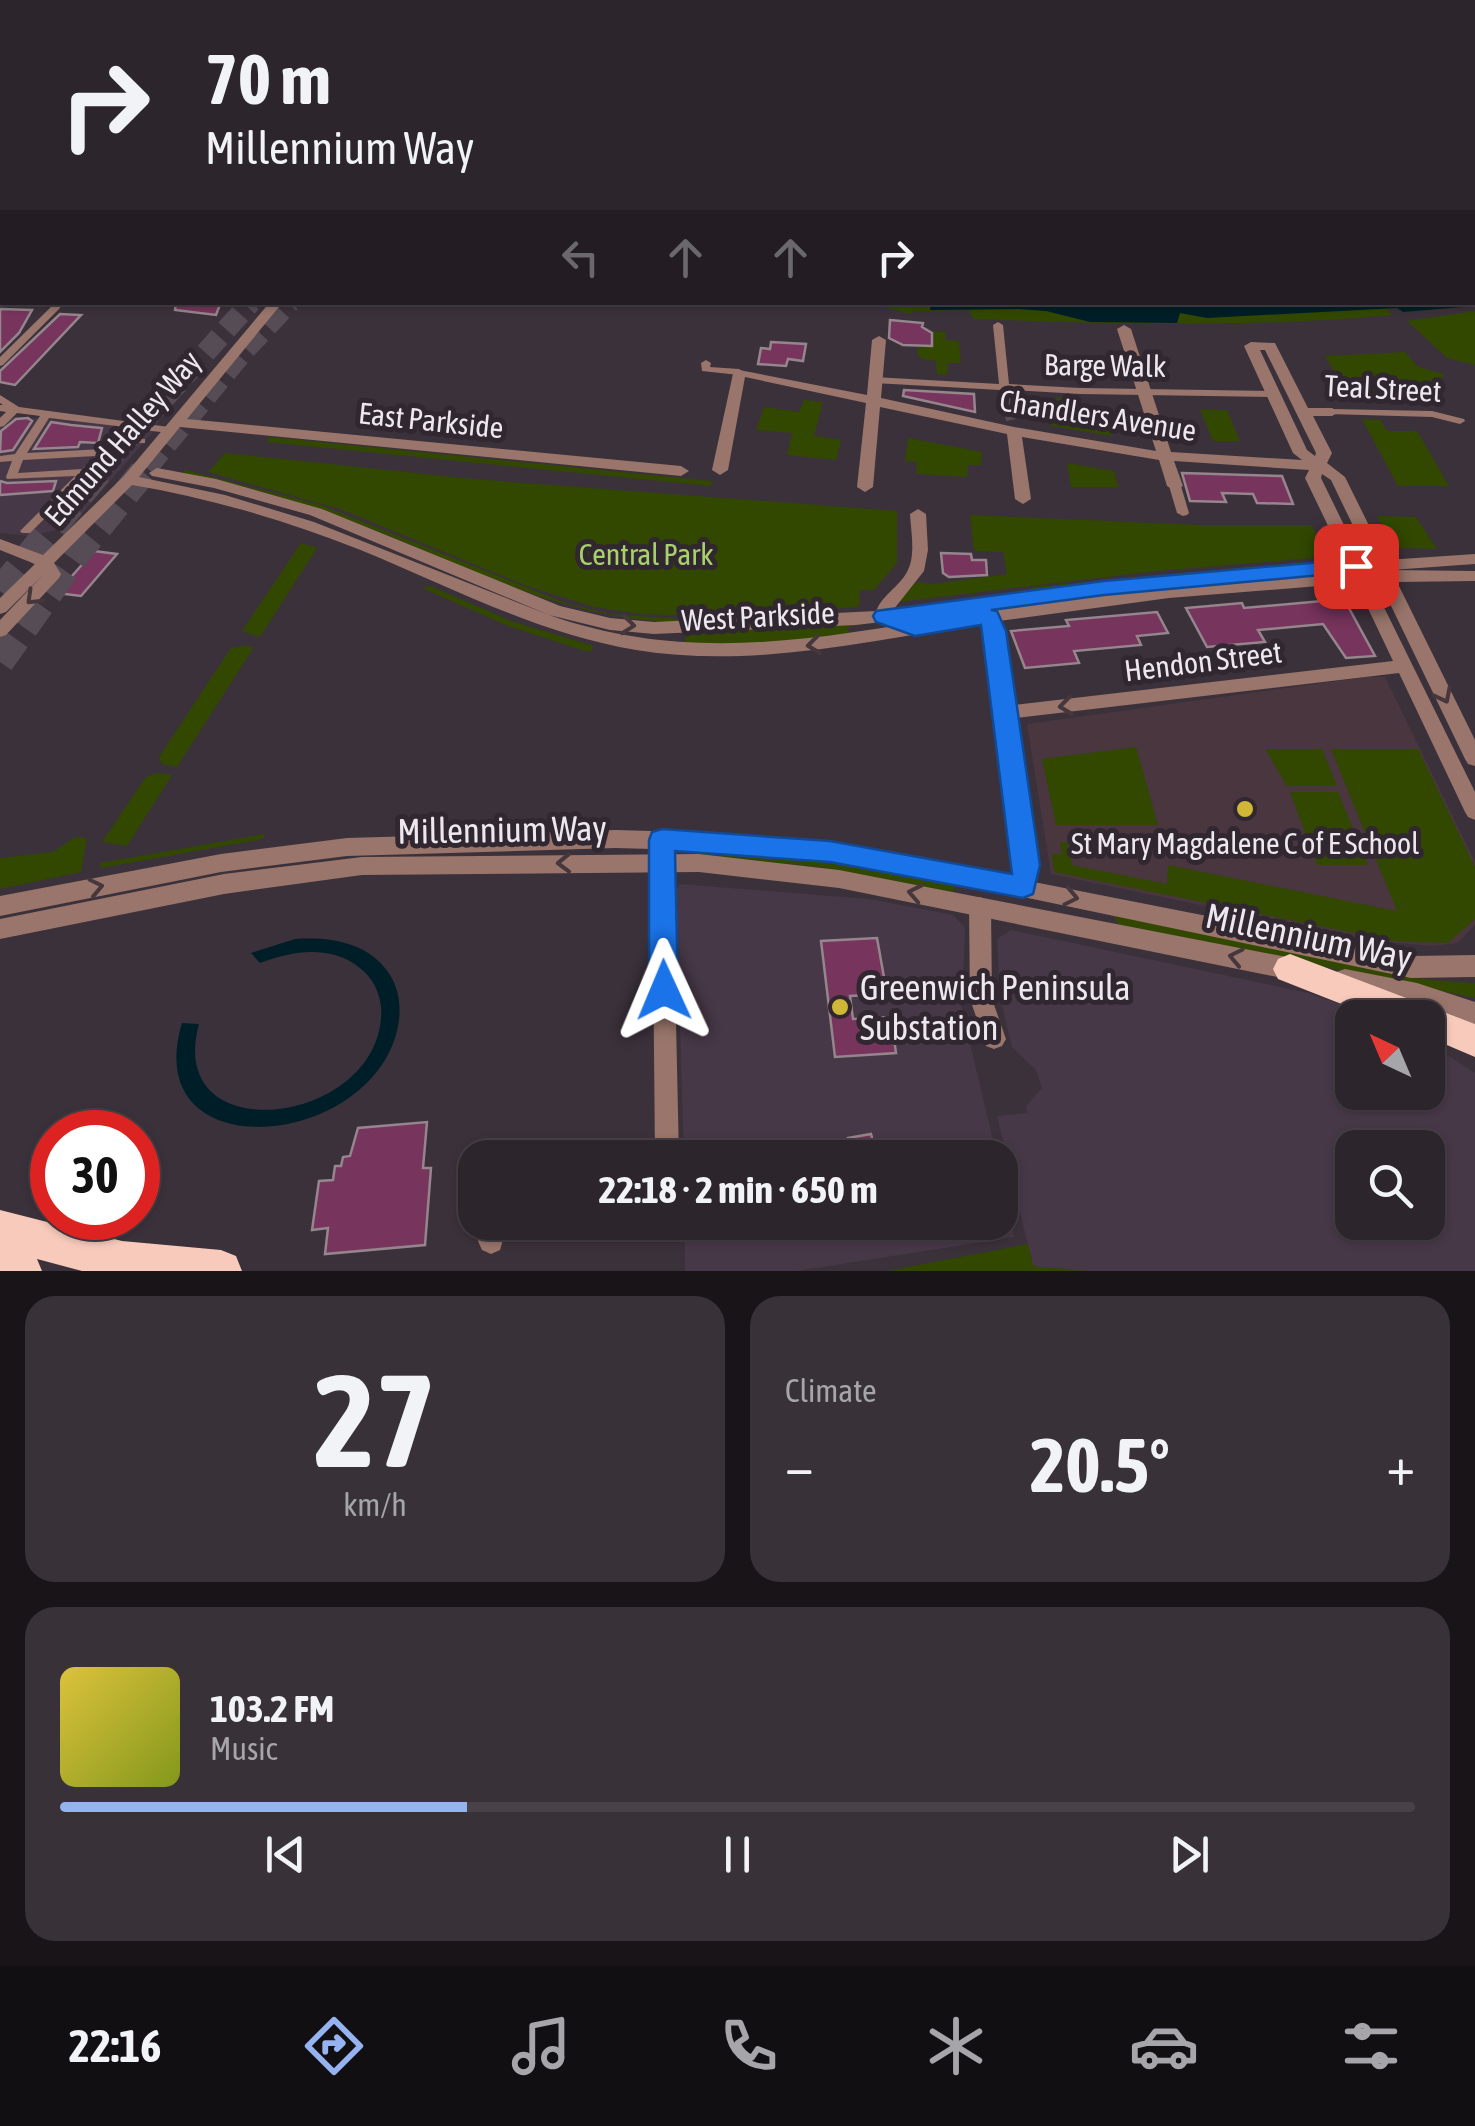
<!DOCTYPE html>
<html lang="en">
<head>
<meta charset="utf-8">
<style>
  body { margin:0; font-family:"Asap Condensed",sans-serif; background:#383138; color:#f1f3f6; height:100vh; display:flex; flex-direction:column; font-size:38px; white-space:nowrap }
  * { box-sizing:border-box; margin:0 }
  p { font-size:32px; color:#a6a5a9 }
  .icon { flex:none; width:55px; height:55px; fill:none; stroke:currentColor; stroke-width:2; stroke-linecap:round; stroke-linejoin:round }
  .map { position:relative; height:1271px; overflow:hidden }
  .details { display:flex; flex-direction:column; gap:25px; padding:25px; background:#181418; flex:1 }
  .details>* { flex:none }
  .hud { position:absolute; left:0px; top:0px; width:1475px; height:305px; box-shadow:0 2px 8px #0004,0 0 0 2px #484248; background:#2c252c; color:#f1f3f6; overflow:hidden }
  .needle { width:65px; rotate:316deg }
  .fabs { position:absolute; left:1335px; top:1000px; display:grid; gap:20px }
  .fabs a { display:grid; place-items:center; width:110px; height:110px; border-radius:20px; background:#2c252c; box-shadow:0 2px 8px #0004,0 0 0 2px #484248; font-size:50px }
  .speed { position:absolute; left:30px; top:1110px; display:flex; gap:20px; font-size:50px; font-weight:700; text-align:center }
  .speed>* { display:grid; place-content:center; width:130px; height:130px; border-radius:50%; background:#2c252c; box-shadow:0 2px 8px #0004,0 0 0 2px #484248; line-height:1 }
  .speed .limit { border:15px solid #d22; background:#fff; color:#111 }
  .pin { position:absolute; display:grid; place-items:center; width:85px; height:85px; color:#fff; margin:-42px; border-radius:20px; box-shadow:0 5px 15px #0006 }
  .me { position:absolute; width:110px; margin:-55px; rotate:359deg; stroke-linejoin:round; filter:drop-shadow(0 0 8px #0008) }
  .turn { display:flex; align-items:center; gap:35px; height:210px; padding:0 40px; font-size:45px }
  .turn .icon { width:130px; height:130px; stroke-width:2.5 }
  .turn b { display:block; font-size:70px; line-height:85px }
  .lanes { display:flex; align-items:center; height:95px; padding:0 40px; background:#0003; justify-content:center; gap:50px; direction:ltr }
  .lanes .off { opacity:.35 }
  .big { font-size:75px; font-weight:700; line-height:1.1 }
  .details .card { flex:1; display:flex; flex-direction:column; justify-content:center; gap:15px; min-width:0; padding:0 35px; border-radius:30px; background:#383138 }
  .details .dial { align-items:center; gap:0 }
  .dial b { font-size:130px; line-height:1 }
  .song { display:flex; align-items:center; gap:30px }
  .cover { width:120px; height:120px; border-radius:15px; background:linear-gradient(135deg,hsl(50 70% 55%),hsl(70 70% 35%)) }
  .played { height:10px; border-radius:5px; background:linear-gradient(90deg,#95b2f1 30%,#484248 30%) }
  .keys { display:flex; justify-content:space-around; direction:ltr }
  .heat { display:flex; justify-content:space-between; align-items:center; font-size:55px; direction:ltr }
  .details .tiles { flex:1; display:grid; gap:25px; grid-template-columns:1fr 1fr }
  .card:last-child { grid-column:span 2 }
  .trip { position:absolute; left:458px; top:1140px; width:560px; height:100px; border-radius:30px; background:#2c252c; box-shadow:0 2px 8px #0004,0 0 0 2px #484248; font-weight:700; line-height:100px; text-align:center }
  .tabs { display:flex; height:160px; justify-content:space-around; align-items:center; background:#120f12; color:#a6a5a9 }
  .tabs .icon { width:70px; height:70px }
  .tabs .current { color:#95b2f1 }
  .tabs b { font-size:45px; color:#f1f3f6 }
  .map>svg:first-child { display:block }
  .built { fill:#473847; fill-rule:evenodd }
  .education { fill:#49363f }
  .green { fill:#324801 }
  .water { fill:#001e27 }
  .building { fill:#77345c; stroke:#95858d; stroke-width:2.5 }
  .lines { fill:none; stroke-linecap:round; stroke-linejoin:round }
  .pedestrian-tunnel { stroke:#564c56; stroke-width:10; stroke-dasharray:10 5; stroke-linecap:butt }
  .trunk-tunnel-far1 { stroke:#564c56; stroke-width:21; stroke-dasharray:21 10; stroke-linecap:butt }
  .trunk-tunnel { stroke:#564c56; stroke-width:28; stroke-dasharray:28 14; stroke-linecap:butt }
  .pedestrian { fill:#99756b; fill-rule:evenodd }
  .minor { fill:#99756b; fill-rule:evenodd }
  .tertiary { fill:#99756b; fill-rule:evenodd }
  .trunk { fill:#f7cabc; fill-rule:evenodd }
  .oneway { stroke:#46373d }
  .route { fill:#1a73e8; stroke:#114b97; stroke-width:2.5 }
  .poi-dot { fill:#d0b736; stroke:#312731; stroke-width:4 }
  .labels { text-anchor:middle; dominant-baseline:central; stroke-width:10; stroke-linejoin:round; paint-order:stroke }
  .street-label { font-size:30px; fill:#ede7ee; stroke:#312731 }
  .park-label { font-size:30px; fill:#a8d06b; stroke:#312731 }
  .poi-label { font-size:30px; fill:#ede7ee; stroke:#312731 }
  .near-street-label { font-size:35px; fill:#ede7ee; stroke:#312731 }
  .near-poi-label { font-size:35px; fill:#ede7ee; stroke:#312731; text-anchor:start }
</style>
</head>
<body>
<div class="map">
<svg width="1475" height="1271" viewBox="0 0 1475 1271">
  <rect width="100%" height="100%" fill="#3b313b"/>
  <path class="built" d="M690 0H1285L1291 2H688Z
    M0 416 158 426 71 526 32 536 0 533Z
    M679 884 869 899 953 915 965 927 963 983 956 984 997 1157H684L676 892Z
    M1011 930 1308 993 1378 1017 1352 1018V1092H1428V1042L1475 1073V1271H1084L1033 1266 997 1116 1028 1113 1026 1106 1042 1088 1036 1070 1012 1047 1000 997 997 939ZM1352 1148H1428V1222H1352Z
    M1000 1171 1014 1237 797 1271H685V1223L1000 1222Z"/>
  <path class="education" d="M1366 677H1385L1475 862V925L1458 943 1431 946 1373 941 1051 874 1027 724Z"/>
  <path class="green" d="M1472 236 1475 306 1403 312 1397 308 1387 309 1392 315C1253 328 1113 324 974 319L968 310 912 311 911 314 864 303 1472 302Z
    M1475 311V365L1447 358 1407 321Z
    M934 331 946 332 945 340 959 341 961 363H948L947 375 937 374 936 361 922 359 917 354 918 347H933Z
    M1405 352 1418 367 1444 374 1435 391 1407 384 1401 394H1348L1325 356Z
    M1046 398H1071L1075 416 1109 417 1112 436 1051 426Z
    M804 400 823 402 814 436 841 440 836 460 787 455 792 433 756 430 764 407 799 412Z
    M1200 410H1227L1240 441H1213Z
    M1362 419 1380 420 1387 431H1417L1449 486H1398Z
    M270 437 712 481 711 486 266 442Z
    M908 438 982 452 981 465H968L967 477 917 474 916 462 905 461Z
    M225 453 473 479 897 511V563L874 590H860L859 607 714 616 641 614 594 607 527 586 340 509 208 472Z
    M1067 463 1114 471 1118 487H1071Z
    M185 470 321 505 568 604 611 614 677 619V622C570 619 490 577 394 538 325 510 255 486 182 473Z
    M970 515 1200 525H1312L1325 557 1156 571 897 602 916 582 933 584 1007 574 1003 552 974 551Z
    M1377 516 1416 517 1437 549 1394 548Z
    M301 543 317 548 260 637 242 631Z
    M1328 560 1329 563 1033 591 1032 587Z
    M430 586 511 621 593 646 591 652 582 650 508 626 422 588Z
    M863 624 847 627 849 633 777 643 684 644 687 633Z
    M243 646 254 647 177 767 162 764 159 757 231 648Z
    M1136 747 1158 825H1056L1042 759Z
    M1265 749H1322L1337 786H1287Z
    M1331 749H1418L1475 867V919L1448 943 1393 941 1054 872 1052 854H1062L1060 842H1067L1072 865 1167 884 1168 865 1397 911Z
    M157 773 172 775 127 846 102 842 146 777Z
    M1290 792H1338L1368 865H1317Z
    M264 834 263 839 101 868 100 863Z
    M75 837 87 838 81 872 0 889V858L53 852Z
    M701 848 819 858 957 880 954 892 818 867 700 855Z
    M1111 913 1429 980 1475 983V998L1120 925Z
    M1028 1244 1033 1266 1084 1271H887Z"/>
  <path class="water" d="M0 0H301L303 2H2V225Z
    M1285 0H1475V306L1403 312 1397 308 1207 318 1180 313 1177 323 1090 322 1046 311 1019 309 930 310 931 302H1472V2Z
    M295 939C330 937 369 942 390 975 402 994 402 1019 394 1041 354 1152 139 1165 182 1023L199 1024C164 1151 373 1127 381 1018 383 997 374 977 356 965 328 945 291 951 260 963L251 953Z"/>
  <path class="building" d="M176 302H221L216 315 175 310Z
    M0 309 32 310 19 333 0 352Z
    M60 314 81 315 15 385 0 382V371Z
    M890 320 923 323 922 327 932 333V346L903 345 889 338Z
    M771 342 806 344 803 361 788 359 786 366 758 364 761 348 770 349Z
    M904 390 974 394 975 412 903 396Z
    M28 418 32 421 13 450 0 452 1 431 16 419Z
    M51 422 71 425 102 428 98 443 80 442 78 447 34 449Z
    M1182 473 1282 476 1293 504 1257 503 1253 494 1222 493 1226 502 1190 501Z
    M0 481 7 483 56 481 53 491 0 495Z
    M94 551 117 554 81 596 57 593Z
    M941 553 971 554 972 560H986L987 575 949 577 943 573Z
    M1344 599 1375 656 1346 658 1323 624 1258 630 1265 642 1207 647 1186 608 1242 603 1244 608Z
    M1157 612 1168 633 1137 636 1141 645 1074 651 1079 663 1025 668 1011 631 1069 626 1066 620Z
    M877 938 887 994 850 996 853 1019 891 1017 896 1053 835 1057 821 941Z
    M427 1122 423 1168H431L425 1245 325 1254 328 1228 312 1230 319 1181 333 1180 335 1166H341L343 1157 350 1156 358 1128Z
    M871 1134 874 1145 906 1141 911 1158H852L848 1138Z"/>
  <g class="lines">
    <path class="pedestrian-tunnel" d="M1006 396 1011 420"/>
    <path class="trunk-tunnel-far1" d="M102 468 251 302
      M147 468 243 352 290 302"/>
    <path class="trunk-tunnel" d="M0 591 104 465
      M0 662 77 553 149 465"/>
    <path class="pedestrian" d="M57 303 60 304V308L3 365 0 366V357L54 304Z
      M998 322 1003 325 1009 384 1080 388 1274 391 1279 394 1274 397 1080 394 1010 390 1009 394H1001L1000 390 874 383 869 380 874 377 999 384 993 325Z
      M706 360 711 363 710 367 739 369 744 372 739 375 702 371 701 363Z
      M0 395 19 407 169 427 174 430 169 433 135 429 127 437 145 439V443H121L30 533H22L20 531 75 476 7 479 6 477 12 461 0 462V456L15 454 40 416 17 413 4 426 0 427V418L6 412 0 411V405H3L0 403ZM49 418 125 427 103 449 27 453ZM96 456 82 469 18 473 23 460Z
      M1332 409 1432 411 1464 419 1465 421 1460 424 1432 417 1328 414V410Z
      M1175 483 1181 486 1189 513 1187 515 1183 516 1177 513 1169 486Z"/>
    <path class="minor" d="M1093 0H1101V2H1093Z
      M270 302H283L187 419 681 466 689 471 681 476 180 427 139 477 225 495 314 522 549 615 310 515 214 488 152 476 149 473 157 468 216 479 322 509 560 606 610 618 654 622 876 611C883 594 899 587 907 572 916 556 911 532 910 514L918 509 926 514 928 550 924 571 894 609 1205 573 1346 563 1305 478 1309 470 1174 461 1183 486 1175 491 1167 486 1159 460 1022 437 1031 499 1023 504 1015 499 1007 434 880 407 873 487 865 492 857 487 866 403 745 377 728 470 720 475 712 470 734 369 867 395 872 340 879 336 886 340 881 398 1014 427 1156 451 1117 329 1124 325 1131 329 1171 452 1302 460 1293 453 1244 346 1251 342 1275 343 1308 408H1332L1339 412 1332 416H1313L1332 453 1327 463 1345 477 1386 560 1475 554V564L1391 570 1475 571V581L1397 582 1475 740V766L1468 764 1465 759 1380 583H1372L1475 792V820L1468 817 1465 812 1399 673 1016 718 1037 865 1030 893 1023 895 1016 893 1013 887 1017 865 983 623C868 641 753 669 636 650 538 634 449 586 358 549 285 520 209 498 132 485L54 563 61 574 59 578 6 635 0 637V620L43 575 6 612 0 614V598L35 564 0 550V539L43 555 123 477ZM1260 350H1265L1316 453 1315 456 1307 450ZM1322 474 1331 480 1370 561 1362 562 1321 478ZM1356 583 1393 661 1014 705 1004 631 999 621 1169 598ZM1094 597C1043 603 992 610 942 618 806 641 683 662 549 615L610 630 654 634 856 625Z
      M662 832 669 834 672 840 679 1158H655L652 840 655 834Z
      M980 897 987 900 991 906 992 999 1006 1039 1002 1046 994 1049 986 1046 970 999 969 906 973 900Z
      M482 1222H508L500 1250 491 1254 482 1250 478 1241Z"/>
    <path class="tertiary" d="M616 830 721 833 830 842 1411 956 1475 955V977L1411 978 928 877 830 860 721 851 616 848 347 856 221 872 0 916V896L221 854 347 838Z
      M699 854 839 870 1297 959 1306 962 1310 970 1306 978 1297 981 839 888 699 872 362 875 224 894 0 939V919L224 874 362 857Z
      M1345 969 1417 983 1475 1002V1024L1417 1005 1336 988 1332 980 1336 972Z"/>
    <path class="trunk" d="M1290 954 1475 1024V1057L1428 1037V1018H1377L1278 979 1273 969 1278 959Z
      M0 1210 122 1241 221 1250 236 1256 242 1271H82L37 1259 42 1271H0Z"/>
  </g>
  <defs><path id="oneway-chevron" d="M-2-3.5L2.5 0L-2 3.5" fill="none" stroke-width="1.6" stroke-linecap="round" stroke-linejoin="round" transform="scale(2.5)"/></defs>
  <g class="oneway">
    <use href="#oneway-chevron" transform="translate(33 598) rotate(136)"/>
    <use href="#oneway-chevron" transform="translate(628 625) rotate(6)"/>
    <use href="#oneway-chevron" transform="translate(814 645) rotate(173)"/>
    <use href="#oneway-chevron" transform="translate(1444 696) rotate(63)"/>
    <use href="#oneway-chevron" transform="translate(1066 706) rotate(173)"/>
    <use href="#oneway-chevron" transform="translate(564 863) rotate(179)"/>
    <use href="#oneway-chevron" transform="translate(96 887) rotate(-12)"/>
    <use href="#oneway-chevron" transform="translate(915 893) rotate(-169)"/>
    <use href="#oneway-chevron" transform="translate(1071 897) rotate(12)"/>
    <use href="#oneway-chevron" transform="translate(1236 957) rotate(-168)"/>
  </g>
  <path class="route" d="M1356 559 1364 561 1367 566 1364 571 1104 595 991 610 997 611 1006 631 1040 865 1033 894 1023 898 830 862 675 851 678 990 674 998 664 1002 653 998 649 990V840L652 832 662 829 830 841 1012 874 981 625 915 636 876 622 873 616 876 611 1104 581Z"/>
  <g class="poi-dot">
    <circle cx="1245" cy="809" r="10"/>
    <circle cx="840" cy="1007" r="10"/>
  </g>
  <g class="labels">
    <g class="street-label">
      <text transform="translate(1105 365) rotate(1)">Barge Walk</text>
      <text transform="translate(1383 388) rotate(3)">Teal Street</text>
      <text transform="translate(1098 415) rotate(9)">Chandlers Avenue</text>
      <text transform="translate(431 420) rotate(6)">East Parkside</text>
      <text transform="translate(122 438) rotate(-49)">Edmund Halley Way</text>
      <text transform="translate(758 616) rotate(-3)">West Parkside</text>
      <text transform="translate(1203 661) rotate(-7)">Hendon Street</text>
    </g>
    <g class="park-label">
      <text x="646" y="554">Central Park</text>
    </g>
    <g class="poi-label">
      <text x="1245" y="843">St Mary Magdalene C of E School</text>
    </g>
    <g class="near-street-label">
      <text transform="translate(502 829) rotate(-1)">Millennium Way</text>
      <text transform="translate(1309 936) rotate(12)">Millennium Way</text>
    </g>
    <g class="near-poi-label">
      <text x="860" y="987">Greenwich Peninsula<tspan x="860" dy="40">Substation</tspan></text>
    </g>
  </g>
</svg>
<div class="fabs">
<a><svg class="needle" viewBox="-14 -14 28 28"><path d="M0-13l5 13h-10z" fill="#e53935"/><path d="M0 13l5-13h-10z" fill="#a6a5a9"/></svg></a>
<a><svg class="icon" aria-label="search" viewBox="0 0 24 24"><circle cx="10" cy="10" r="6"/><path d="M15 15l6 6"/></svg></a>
</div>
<div class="speed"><div class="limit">30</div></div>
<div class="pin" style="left:1356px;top:566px;background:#d93025"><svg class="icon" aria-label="arrive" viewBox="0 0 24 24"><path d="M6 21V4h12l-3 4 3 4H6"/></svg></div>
<svg class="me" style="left:664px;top:990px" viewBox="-20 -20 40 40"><path d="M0-17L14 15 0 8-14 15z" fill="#1a73e8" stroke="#fff" stroke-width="4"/></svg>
<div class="trip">22:18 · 2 min · 650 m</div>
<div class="hud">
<div class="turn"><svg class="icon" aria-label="right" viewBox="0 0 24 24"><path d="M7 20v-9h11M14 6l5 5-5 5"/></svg><div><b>70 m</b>Millennium Way</div></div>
<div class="lanes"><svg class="icon off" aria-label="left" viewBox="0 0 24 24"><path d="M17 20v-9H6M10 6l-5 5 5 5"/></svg><svg class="icon off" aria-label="ahead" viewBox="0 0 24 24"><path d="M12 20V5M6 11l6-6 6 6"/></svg><svg class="icon off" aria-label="ahead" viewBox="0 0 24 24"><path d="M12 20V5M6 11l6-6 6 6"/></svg><svg class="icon" aria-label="right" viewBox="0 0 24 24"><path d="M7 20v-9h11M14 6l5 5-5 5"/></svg></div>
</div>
</div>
<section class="details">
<div class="tiles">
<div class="card dial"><b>27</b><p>km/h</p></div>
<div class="card"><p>Climate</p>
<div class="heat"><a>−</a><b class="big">20.5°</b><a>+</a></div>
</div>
<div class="card">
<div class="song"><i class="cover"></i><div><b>103.2 FM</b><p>Music</p></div></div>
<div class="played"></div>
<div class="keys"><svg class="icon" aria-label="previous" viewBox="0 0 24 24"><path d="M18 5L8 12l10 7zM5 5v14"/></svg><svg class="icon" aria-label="pause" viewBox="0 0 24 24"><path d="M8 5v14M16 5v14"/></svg><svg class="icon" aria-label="next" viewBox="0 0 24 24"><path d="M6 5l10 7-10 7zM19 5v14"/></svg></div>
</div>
</div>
</section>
<nav class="tabs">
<b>22:16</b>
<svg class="icon current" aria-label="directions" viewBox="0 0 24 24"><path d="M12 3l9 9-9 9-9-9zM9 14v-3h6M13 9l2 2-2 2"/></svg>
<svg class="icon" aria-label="music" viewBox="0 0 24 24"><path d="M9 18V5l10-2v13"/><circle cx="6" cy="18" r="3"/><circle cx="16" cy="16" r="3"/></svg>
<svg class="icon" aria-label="phone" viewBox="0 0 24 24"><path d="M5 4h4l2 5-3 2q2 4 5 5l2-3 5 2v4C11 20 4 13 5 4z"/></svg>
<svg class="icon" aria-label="climate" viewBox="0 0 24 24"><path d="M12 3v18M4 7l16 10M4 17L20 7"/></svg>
<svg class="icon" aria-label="car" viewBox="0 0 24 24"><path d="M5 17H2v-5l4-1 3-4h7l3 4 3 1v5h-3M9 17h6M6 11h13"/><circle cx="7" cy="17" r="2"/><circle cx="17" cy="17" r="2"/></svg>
<svg class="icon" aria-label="filters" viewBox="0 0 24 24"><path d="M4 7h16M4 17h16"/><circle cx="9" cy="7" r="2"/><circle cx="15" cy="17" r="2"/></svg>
</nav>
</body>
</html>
